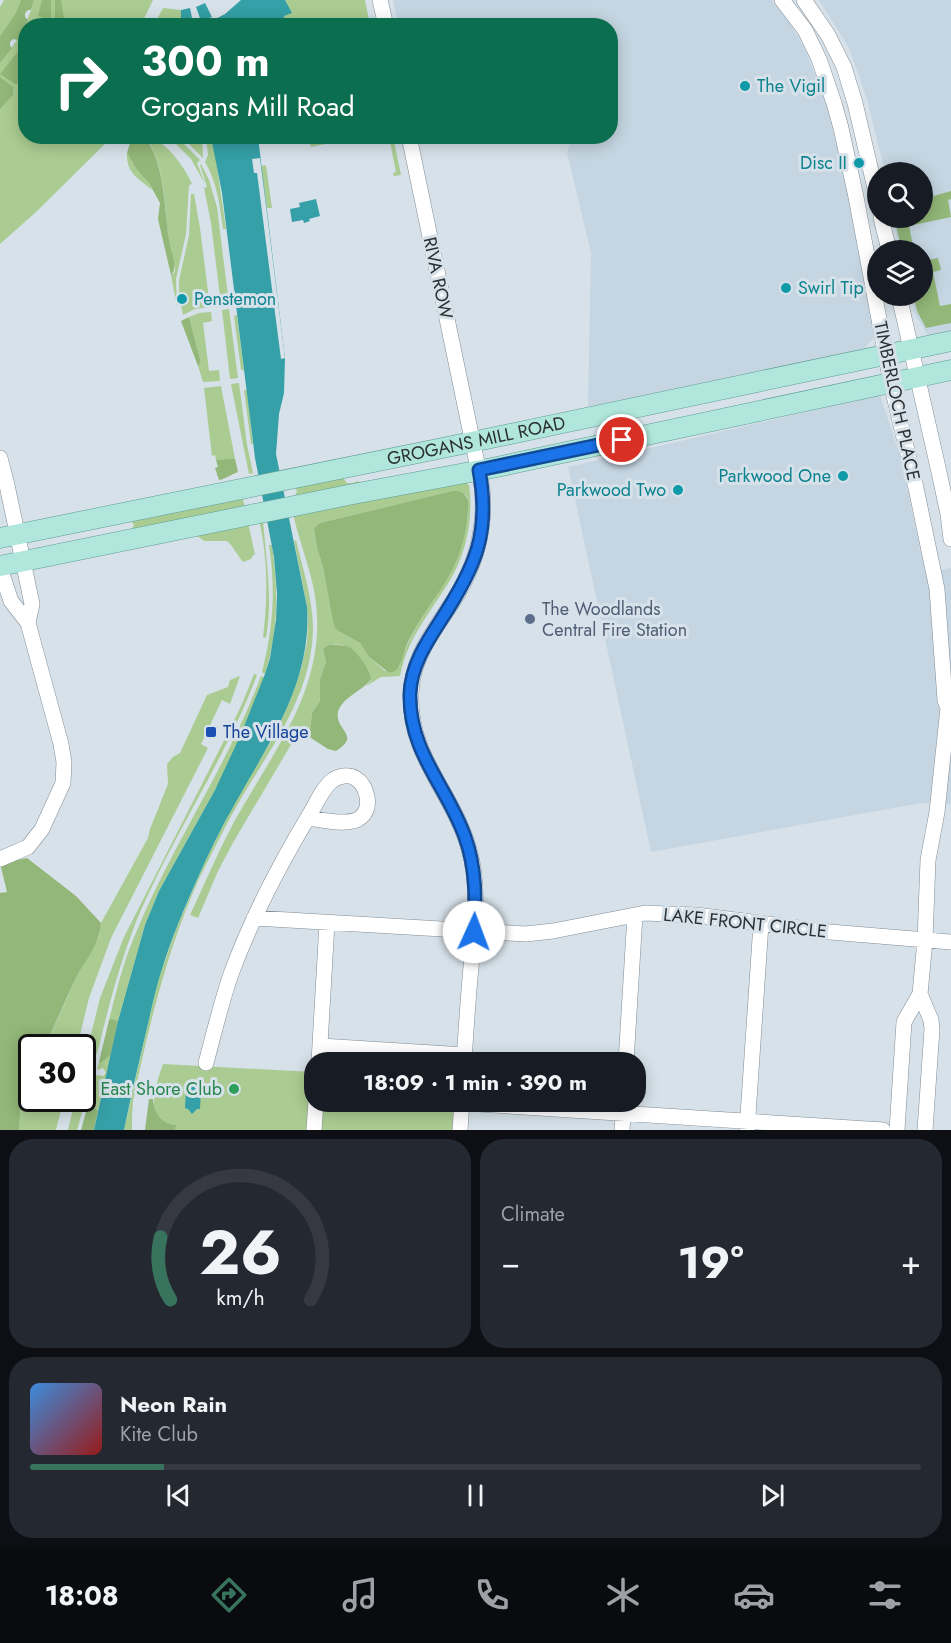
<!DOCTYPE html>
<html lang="en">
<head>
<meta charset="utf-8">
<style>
  body { margin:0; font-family:Jost,sans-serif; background:#242831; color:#f1f3f6; height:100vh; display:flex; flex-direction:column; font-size:22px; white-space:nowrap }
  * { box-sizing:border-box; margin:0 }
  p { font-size:20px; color:#9ea1a6 }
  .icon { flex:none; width:33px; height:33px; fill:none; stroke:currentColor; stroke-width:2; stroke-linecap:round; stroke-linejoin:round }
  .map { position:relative; height:1130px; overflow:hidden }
  .panel { display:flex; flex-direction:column; gap:9px; padding:9px; background:#0d0f14; flex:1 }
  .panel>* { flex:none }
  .top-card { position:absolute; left:18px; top:18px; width:600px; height:126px; border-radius:24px; box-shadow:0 3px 15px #0003; background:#0b6e4f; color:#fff; overflow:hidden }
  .controls { position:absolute; left:867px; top:162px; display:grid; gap:12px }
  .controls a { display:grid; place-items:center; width:66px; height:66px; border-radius:50%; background:#171b24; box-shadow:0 3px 15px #0003; font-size:30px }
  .speed { position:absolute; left:18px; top:1034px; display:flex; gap:12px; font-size:30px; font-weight:700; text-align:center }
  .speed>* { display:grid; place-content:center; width:78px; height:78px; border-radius:50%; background:#171b24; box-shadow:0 3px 15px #0003; line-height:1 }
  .speed .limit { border:3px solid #111; border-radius:9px; background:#fff; color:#111 }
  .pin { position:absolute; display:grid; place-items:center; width:51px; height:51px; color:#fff; margin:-26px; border:3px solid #fff; border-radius:50%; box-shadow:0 2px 6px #0007 }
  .me { position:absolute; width:66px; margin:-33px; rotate:2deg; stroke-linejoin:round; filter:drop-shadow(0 0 4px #0008) }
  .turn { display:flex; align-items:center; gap:21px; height:126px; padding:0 24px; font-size:27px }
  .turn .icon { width:78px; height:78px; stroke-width:2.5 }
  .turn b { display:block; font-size:42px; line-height:51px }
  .big { font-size:45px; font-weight:700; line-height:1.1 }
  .panel .tile { flex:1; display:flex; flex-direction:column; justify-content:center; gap:9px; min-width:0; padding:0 21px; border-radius:24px; background:#242831 }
  .panel .dial { align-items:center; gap:0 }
  .dial svg { height:156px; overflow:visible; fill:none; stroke:#363941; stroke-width:7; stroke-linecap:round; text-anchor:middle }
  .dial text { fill:#f1f3f6; stroke:none }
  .song { display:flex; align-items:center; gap:18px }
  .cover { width:72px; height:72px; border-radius:9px; background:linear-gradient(135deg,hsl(210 70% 55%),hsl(0 70% 35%)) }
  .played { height:6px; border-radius:3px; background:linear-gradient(90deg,#37735d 15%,#363941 15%) }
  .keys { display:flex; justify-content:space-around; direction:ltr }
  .heat { display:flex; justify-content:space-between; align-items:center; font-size:33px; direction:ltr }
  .panel .tiles { flex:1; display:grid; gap:9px; grid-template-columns:1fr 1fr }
  .tile:last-child { grid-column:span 2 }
  .trip { position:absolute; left:304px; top:1052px; width:342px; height:60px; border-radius:24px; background:#171b24; box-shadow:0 3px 15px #0003; font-weight:700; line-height:60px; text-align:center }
  .dock { display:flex; height:96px; justify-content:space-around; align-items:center; background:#090b0e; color:#9ea1a6 }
  .dock .icon { width:42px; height:42px }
  .dock .selected { color:#37735d }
  .dock b { font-size:27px; color:#f1f3f6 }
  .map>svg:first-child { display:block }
  .built { fill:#c5d6e2 }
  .green { fill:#aacc92; fill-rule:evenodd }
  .forest { fill:#92b778 }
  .water { fill:#35a0a7 }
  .pier { fill:#d6e1e9 }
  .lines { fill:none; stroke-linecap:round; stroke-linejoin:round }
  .minor-casing { stroke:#838c94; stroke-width:16 }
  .major-casing { stroke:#5f9c92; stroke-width:21 }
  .minor { stroke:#fff; stroke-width:15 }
  .major { stroke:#b0e6dc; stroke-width:20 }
  .route-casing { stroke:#114b97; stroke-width:15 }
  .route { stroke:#1a73e8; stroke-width:10 }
  .culture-dot { fill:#0f9aa8; stroke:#d6e1e9; stroke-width:2 }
  .service-dot { fill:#5c6f8a; stroke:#d6e1e9; stroke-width:2 }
  .transit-dot { fill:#1a4fb4; stroke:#d6e1e9; stroke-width:2 }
  .leisure-dot { fill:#2e9e5b; stroke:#d6e1e9; stroke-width:2 }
  .labels { text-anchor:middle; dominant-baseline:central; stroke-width:6; stroke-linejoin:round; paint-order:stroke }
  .culture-label { font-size:18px; fill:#0d838f; stroke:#d6e1e9; text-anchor:start }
  .street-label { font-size:18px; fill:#2c3033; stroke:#d6e1e9 }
  .service-label { font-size:18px; fill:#4e5e75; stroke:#d6e1e9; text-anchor:start }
  .transit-label { font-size:18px; fill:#164399; stroke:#d6e1e9; text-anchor:start }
  .leisure-label { font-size:18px; fill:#27864d; stroke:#d6e1e9; text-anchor:end }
</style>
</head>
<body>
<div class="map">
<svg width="951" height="1130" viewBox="0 0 951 1130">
  <rect width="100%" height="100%" fill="#d6e1e9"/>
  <path class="built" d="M393 0H772L784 14 803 45 825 99 848 191 876 335 862 351 588 407 591 253 567 152 572 137 610 136V26L398 25Z
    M819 0H951V332L929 337 916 316 911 296H922V250H900L892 218H922V172H885L867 99 849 48Z
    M880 395 901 459 925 573 951 568V804L921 803 651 852 568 467Z"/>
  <path class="green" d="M4 0H21L15 14 0 36V7Z
    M34 0H153L141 25 26 26V136L112 137 36 212 0 244V63C16 44 28 24 34 0Z
    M285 0H365L370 25H286L284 16 286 2Z
    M163 8 181 10V22L169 21 168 24 156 21Z
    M362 136 311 147 310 144 348 137Z
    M144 137C163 136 185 167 192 184L189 185 186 234 176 279 177 307 171 275 174 273 175 269C172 258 169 247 168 236 166 211 163 153 144 137Z
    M169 137H177L200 160 197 163 205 184 191 159Z
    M182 137H202L203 158Z
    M206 137H211L214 146 226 229H223C220 206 217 182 205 162L208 155Z
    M389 137H393L401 175 394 176 393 173 396 172Z
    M127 153 137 170 149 183 152 190C139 178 126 174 127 153Z
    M201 164 209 180 217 207 229 304 221 305 211 223 204 188 207 187 200 165Z
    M266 165 272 208H267L261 166Z
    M191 194H194L200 228 210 307 195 309 183 315 179 293V281L189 235Z
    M229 309 238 378 230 379 222 310Z
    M211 312 212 321 203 323 209 371 219 370 220 381 203 382 198 366 200 363V359L189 317 199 313Z
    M237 315 244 370H241L234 316Z
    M239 383 247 445 253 473 249 474 231 384Z
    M221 386 235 459 216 460 215 455 212 456 204 388Z
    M244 390H247L253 444H251Z
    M340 474 347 483H353L358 481 362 484 294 499 297 491 295 487Z
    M466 479 468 485H469C473 514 468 545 455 571 436 607 407 635 400 676L381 677 366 686 371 680C366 663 353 641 332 645 329 645 326 648 323 649L326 662 320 679V701L312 713 310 730 304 728 299 731 234 841 218 871 198 918 190 915C205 883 219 850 235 820 272 754 321 694 317 615 316 580 300 547 293 513ZM452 491 466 495C470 504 468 513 467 522 461 571 433 596 411 637 406 646 403 657 399 666L396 669 385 671 369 657 360 643 340 632 332 617 323 567 317 548 314 528 320 523Z
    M242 495 245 508 131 530 134 525 132 522H129Z
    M263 519C266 561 273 598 266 638L263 637C268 597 268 559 259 520Z
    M248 522 255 555H253L251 559 243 562C237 555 234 547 227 541H204L195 534Z
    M296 540C303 570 313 599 313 629 312 692 274 744 243 795 227 822 213 851 199 879 167 950 149 1025 133 1101L132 1117V1130H124L157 984 176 929 207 857 236 800 274 736 288 705 301 669 307 642 308 620 306 601 294 541Z
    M269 545H272C278 591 279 629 265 674L262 672C273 629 276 590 269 545Z
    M254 674 257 675C228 753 176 831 141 910 121 957 109 1005 97 1054L87 1051 100 998 124 937 230 729 242 704Z
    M240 676 230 704 222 700 201 744 208 748 111 938 89 998 77 1047H45L76 978 99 936 101 923 148 838 150 829 168 784 167 764 173 757 180 753 207 695 228 687 230 680Z
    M261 676 264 677 252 711 220 781 159 891 145 925 118 1021 109 1020C116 993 122 966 133 940 169 849 227 768 261 676Z
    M332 1054 449 1060 452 1062H325Z
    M111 1055 98 1111 95 1108 94 1098 91 1094 95 1075 103 1076 106 1073 103 1068 97 1070 99 1062H102Z
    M163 1064 313 1072 309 1130H175V1125C142 1121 156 1085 163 1064Z
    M31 1075 32 1098H64L56 1130H19C20 1108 22 1095 31 1075Z
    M75 1100 85 1102 77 1130H68Z
    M322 1101H457L455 1130H320Z"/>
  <path class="forest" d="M21 0H34L31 10H28L25 13V17L28 20 18 40 13 39 10 42V46L12 48 0 63V36L15 14Z
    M42 0H51V20L38 16Z
    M55 0H61L65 25H53L55 23Z
    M20 49 25 52V74L21 83 15 84 0 74Z
    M0 77 13 87V95L0 109Z
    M135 136 143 137C164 153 165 214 169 240 170 250 179 268 171 275L158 219 160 203 149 183 137 170 127 153 130 143Z
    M951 191V199L948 200 951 217 909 226 914 250H902L894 218H922L923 199Z
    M938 258 941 270 933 272 940 306 951 304V323L926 328 918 313 913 296H922L923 261Z
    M189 317 200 359V363L198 366 181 321Z
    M227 459H235L238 472C231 474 226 479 219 480L215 468 218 467 216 460Z
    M452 491C466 490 470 499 468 512 464 563 444 583 418 624 414 631 410 637 407 644 404 652 402 664 396 670 392 673 392 672 388 672L369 657 360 643 340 632 335 628 332 617 323 567 317 548 314 528 320 523Z
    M329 645C335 645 344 645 349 647 358 652 370 670 371 679 363 691 342 697 338 712 334 730 362 735 336 751L328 749 300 731 304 728 310 730 312 713 320 701V679L326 662 323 649Z
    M27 858 76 896 101 923C100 943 85 961 76 978 65 1001 55 1024 45 1047H32L31 1075 25 1089 21 1102 19 1130H0V893L7 892 0 863Z
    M112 1019 118 1021 111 1055 102 1062H99L109 1020Z
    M91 1094 94 1098 95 1108 98 1111 94 1130H81Z
    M149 1099H153C154 1113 161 1124 176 1125L175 1130H145Z"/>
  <path class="water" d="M241 0H285L292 13 284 16 286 25 202 26 225 14Z
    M205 3 212 17 201 21 196 7Z
    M190 8 193 23 181 24V10Z
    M211 137H258L285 358 284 393 279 414 276 454 307 607C312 680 271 740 237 800 222 826 208 854 196 882 184 909 172 937 163 966 156 986 152 1007 147 1028 139 1062 131 1096 124 1130H94L118 1021 145 925 159 891 215 790 241 734 265 674 270 658 276 620 277 594 274 557 255 458 222 193Z
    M316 199 320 216 309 219 310 221 304 223 303 220 292 222 290 209 300 207 299 203Z
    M192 1084 195 1085 199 1089 201 1090 200 1109H197L192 1114 188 1109 185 1108 186 1089H189Z"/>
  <path class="pier" d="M260 158 285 358 281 359 257 173H254L252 159Z"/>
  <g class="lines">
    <defs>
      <path id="minor" d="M380 0 386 26
        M782 0 805 30 819 59 834 103 841 128 856 197 891 383 916 488 937 589 945 700 948 708 937 812 928 860 925 940 920 994 931 1020 932 1029 925 1130
        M804 0 828 35 844 67 855 103 878 201
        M409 136 482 487C486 526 477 562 457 595 438 626 412 655 411 693 408 756 453 792 469 849 480 887 474 928 471 967 468 998 466 1030 464 1062
        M881 218 889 250
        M899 296 939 472 948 514 951 539
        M0 458 7 485 32 604 28 623
        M0 568 11 601 28 623 61 744 64 762 63 783 42 829 28 847 0 859
        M254 918 526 934 553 931 645 913 667 914 696 915 830 932 951 942
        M321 1046 465 1055
        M319 1062 327 923
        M626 1062 635 915
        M206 1063C214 1033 221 1003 231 974 252 917 278 867 310 814 316 804 323 787 333 780 339 776 348 774 355 778 367 785 373 807 361 817 351 827 322 820 308 818
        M462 1103 883 1130
        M314 1130 316 1101
        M460 1130 462 1101
        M622 1130 624 1101
        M747 1130 761 924
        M897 1130 904 1022 920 994"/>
      <g id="major">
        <path id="s1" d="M0 538 472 442 951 341"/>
        <path d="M0 566 353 494 492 468 951 370"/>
      </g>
    </defs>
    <use href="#minor" class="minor-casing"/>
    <use href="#major" class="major-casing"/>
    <use href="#minor" class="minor"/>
    <use href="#major" class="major"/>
  </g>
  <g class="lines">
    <defs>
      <path id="route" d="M474 932C476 900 476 867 465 837 447 786 409 753 410 694 411 666 426 643 441 620 475 568 491 533 479 470L622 440"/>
    </defs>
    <use href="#route" class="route-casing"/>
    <use href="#route" class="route"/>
  </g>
  <g class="culture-dot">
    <circle cx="745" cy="86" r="6"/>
    <circle cx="859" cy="163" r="6"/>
    <circle cx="786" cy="288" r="6"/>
    <circle cx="182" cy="299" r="6"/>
    <circle cx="843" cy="476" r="6"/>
    <circle cx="678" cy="490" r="6"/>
  </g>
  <circle class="service-dot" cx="530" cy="619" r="6"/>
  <rect class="transit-dot" x="205" y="726" width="12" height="12" rx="3"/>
  <circle class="leisure-dot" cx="234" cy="1089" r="6"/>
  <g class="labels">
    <g class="culture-label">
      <text x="757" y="86">The Vigil</text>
      <text x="847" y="163" text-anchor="end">Disc II</text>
      <text x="798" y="288">Swirl Tip</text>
      <text x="194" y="299">Penstemon</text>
      <text x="831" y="476" text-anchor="end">Parkwood One</text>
      <text x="666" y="490" text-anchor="end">Parkwood Two</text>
    </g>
    <g class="street-label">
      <text transform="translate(438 278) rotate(78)">RIVA ROW</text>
      <text transform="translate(897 401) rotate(78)">TIMBERLOCH PLACE</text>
      <text stroke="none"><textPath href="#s1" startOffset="486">GROGANS MILL ROAD</textPath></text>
      <text transform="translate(745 923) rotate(6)">LAKE FRONT CIRCLE</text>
    </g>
    <g class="service-label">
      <text x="542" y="609">The Woodlands<tspan x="542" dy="21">Central Fire Station</tspan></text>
    </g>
    <g class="transit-label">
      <text x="223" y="732">The Village</text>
    </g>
    <g class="leisure-label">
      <text x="222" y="1089">East Shore Club</text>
    </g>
  </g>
</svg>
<div class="controls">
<a><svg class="icon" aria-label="search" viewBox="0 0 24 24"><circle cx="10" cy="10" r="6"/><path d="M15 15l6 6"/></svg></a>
<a><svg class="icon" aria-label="layers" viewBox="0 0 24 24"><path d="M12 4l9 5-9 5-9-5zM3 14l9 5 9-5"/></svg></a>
</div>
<div class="speed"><div class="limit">30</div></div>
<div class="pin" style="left:622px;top:440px;background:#d93025"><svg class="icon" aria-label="arrive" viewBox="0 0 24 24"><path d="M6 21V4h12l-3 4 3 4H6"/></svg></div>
<svg class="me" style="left:474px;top:932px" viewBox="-20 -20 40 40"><circle r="19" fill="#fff"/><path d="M0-13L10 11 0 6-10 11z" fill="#1a73e8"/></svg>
<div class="trip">18:09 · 1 min · 390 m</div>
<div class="top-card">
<div class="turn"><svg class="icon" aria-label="right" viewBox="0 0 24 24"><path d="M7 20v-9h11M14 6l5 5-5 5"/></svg><div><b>300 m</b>Grogans Mill Road</div></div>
</div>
</div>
<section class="panel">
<div class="tiles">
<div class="tile dial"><svg viewBox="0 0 100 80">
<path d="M14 69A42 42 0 1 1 86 69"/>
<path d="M14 69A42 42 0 0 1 9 37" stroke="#37735d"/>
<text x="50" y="56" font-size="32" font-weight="700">26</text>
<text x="50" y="72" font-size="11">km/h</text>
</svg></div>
<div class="tile"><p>Climate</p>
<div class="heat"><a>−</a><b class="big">19°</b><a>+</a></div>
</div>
<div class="tile">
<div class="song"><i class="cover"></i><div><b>Neon Rain</b><p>Kite Club</p></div></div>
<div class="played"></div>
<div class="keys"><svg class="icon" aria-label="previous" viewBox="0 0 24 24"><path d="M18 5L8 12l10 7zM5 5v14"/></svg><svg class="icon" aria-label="pause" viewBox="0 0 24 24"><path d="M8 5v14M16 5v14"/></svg><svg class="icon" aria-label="next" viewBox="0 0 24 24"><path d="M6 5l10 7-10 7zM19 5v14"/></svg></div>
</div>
</div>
</section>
<nav class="dock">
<b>18:08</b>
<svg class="icon selected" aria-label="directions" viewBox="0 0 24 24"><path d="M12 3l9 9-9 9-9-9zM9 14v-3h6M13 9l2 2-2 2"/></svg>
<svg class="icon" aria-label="music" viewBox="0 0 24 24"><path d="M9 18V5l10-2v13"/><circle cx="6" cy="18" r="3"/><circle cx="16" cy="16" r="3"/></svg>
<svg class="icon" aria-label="phone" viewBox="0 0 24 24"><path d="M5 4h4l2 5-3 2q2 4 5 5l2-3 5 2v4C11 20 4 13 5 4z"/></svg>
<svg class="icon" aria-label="climate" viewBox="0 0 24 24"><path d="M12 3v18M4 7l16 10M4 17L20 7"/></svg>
<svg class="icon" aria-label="car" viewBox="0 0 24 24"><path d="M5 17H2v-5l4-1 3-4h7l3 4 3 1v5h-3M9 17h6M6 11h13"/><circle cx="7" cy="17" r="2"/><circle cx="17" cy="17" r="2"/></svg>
<svg class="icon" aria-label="filters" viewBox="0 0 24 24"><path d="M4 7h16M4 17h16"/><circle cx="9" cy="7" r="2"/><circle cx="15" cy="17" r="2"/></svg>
</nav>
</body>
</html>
